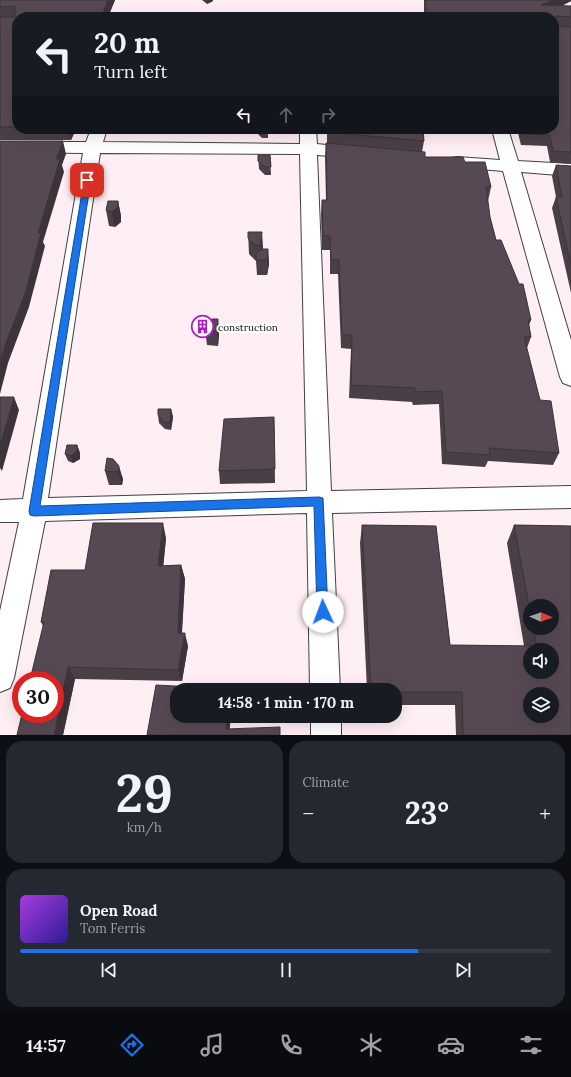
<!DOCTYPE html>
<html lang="en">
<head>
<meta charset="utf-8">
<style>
  body { margin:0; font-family:Lora,serif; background:#242831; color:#f1f3f6; height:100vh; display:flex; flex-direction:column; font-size:15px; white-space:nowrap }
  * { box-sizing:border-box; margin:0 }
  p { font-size:13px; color:#9ea1a6 }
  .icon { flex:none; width:22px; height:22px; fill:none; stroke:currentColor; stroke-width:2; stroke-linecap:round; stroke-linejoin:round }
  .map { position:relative; height:735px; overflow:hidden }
  .details { display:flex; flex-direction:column; gap:6px; padding:6px; background:#0d0f14; flex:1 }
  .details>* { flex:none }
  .banner { position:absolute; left:12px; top:12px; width:547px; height:122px; border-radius:16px; box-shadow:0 4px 16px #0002; background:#171b24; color:#f1f3f6; overflow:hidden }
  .needle { width:26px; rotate:92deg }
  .buttons { position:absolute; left:523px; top:599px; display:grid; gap:8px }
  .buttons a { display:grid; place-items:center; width:36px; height:36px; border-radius:50%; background:#171b24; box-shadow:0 4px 16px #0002; font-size:20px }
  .speed { position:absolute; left:12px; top:671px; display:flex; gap:8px; font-size:20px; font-weight:700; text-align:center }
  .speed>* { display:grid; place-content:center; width:52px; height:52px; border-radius:50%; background:#171b24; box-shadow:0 4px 16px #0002; line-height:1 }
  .speed .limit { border:6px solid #d22; background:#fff; color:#111 }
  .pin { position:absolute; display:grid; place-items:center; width:34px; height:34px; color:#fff; margin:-17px; border-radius:8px; box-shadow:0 2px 6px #0006 }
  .me { position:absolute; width:44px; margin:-22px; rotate:358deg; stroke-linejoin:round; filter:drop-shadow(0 0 3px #0008) }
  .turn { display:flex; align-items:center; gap:14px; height:84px; padding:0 16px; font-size:18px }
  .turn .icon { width:52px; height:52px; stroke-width:2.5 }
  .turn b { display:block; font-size:28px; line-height:34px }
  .lanes { display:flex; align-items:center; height:38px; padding:0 16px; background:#0003; justify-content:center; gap:20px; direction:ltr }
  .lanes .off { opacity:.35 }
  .big { font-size:30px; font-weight:700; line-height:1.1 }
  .details .card { flex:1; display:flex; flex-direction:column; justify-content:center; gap:6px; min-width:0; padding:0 14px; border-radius:16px; background:#242831 }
  .details .dial { align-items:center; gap:0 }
  .dial b { font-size:52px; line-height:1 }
  .song { display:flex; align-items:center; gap:12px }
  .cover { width:48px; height:48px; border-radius:6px; background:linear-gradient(135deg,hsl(280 70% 55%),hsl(250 70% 35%)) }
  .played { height:4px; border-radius:2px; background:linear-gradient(90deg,#1a73e8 75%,#363941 75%) }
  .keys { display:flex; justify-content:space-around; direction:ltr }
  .heat { display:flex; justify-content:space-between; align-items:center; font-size:22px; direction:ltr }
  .details .tiles { flex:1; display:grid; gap:6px; grid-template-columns:1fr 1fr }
  .card:last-child { grid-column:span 2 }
  .trip { position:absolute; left:170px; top:683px; width:232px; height:40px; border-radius:16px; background:#171b24; box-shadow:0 4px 16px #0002; font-weight:700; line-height:40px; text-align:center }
  .tab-bar { display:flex; height:64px; justify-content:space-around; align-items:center; background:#090b0e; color:#9ea1a6 }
  .tab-bar .icon { width:28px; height:28px }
  .tab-bar .current { color:#1a73e8 }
  .tab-bar b { font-size:18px; color:#f1f3f6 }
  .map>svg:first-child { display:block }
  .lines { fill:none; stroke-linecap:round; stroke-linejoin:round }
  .minor-casing { stroke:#414141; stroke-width:2 }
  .minor { fill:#fff; fill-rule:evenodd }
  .wall { fill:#4b3f47; fill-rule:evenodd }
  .shaded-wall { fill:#3d333a }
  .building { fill:#574953; stroke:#3d333a; fill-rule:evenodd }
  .route { fill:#1a73e8; stroke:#114b97 }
  .labels { text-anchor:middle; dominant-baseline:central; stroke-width:4; stroke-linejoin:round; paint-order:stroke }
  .poi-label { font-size:10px; fill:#0e0e0e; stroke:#fff; text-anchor:start }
</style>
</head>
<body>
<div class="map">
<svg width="571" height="735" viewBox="0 0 571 735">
  <rect width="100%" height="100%" fill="#ffeef3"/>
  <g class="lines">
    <defs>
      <path id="minor" d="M91 129H107L103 142 300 144V129H316L317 144 355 148 361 149 364 153 361 157 355 158 317 155 331 491 571 486V508L332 513 340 690H310L307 513 45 521 14 678 10 688 0 692V611L19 522H0V500L23 499 83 153 0 152V142H86ZM100 153 300 154 307 491 48 498Z
        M492 129H508L518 161 571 164V176L521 172 571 340V386L563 383 560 377 503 171 457 167 451 166 448 162 451 158 457 157 500 160Z
        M311 716H341V735H311Z"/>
    </defs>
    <use href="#minor" class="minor-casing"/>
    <use href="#minor" class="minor"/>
  </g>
  <path class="wall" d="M0 0H115L108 17H17V129H76L71 140H0Z
    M202 0H213V1L207 4Z
    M424 0H571V1L562 6H571V164L550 162 547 146 521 145 517 129H554V17H424Z
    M256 129H268V138H262L256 132Z
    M322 129H423L424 141 422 152 425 157 465 162 491 187 488 201 490 217 496 240 531 320 529 325 531 337 527 348 540 400 559 453 553 465 488 461 485 467 442 464 439 404 413 405 412 402 349 398 351 349 341 348 338 274H330V250H322L321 214 322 200H326L325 157 326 143H327V133H323Z
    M258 155H270L271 175H265L259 169Z
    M556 165 571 166V293L552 208 556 197 552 176Z
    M118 201 121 216V222L115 227 109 226 106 210Z
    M248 232 263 249H268L269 264 267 275H257L256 261 249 254Z
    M218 319 219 334 218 346 207 345 205 330Z
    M171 409 173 417 171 430 165 429 159 423 158 415Z
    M274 417 275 483 220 484 219 471Z
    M77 445 80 453V459L73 463 68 461 65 454Z
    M113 459 123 479 122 485H109L105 471Z
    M362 525 436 526 450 645 524 646 507 543 514 525 571 526V735H456L455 705H395V690H367L360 543ZM530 606H552V628H530ZM530 650H552V672H530ZM530 694H552V716H530Z
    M166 538 163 566 181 565 185 579 182 633 188 646 182 681 75 679 63 735 43 626 41 622 85 570Z"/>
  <path class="shaded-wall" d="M108 0H115L108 17H101Z
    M207 0H213V1L207 4Z
    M553 0H571V1L538 16 541 5Z
    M69 129H76L71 140Z
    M63 141 66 154 62 165 64 172 43 242 45 246 29 307 8 363 0 394V361L38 233 56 159Z
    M118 201 121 216V222L115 227 112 212Z
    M262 232 263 247 261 261 260 246Z
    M268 249 269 264 267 275V260Z
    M218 319 219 334 218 346 217 331Z
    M14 397 19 410 2 471 0 468V445Z
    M171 409 173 417 171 430 170 422Z
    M77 445 80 453V459L73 463 71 456Z
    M119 466 123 479 122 485 118 472Z
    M163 523 166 538 162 580 158 566Z
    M181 565 185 579 181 645 178 633Z
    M185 633 188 646 182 681 178 670Z
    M68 667 75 679 63 735H54Z
    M228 716H231L229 735 226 729Z"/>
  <path class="building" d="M0 0H108L101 17H17V127H0V17H15V6L0 7Z
    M425 0H553L541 5 571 6V17L556 16V26L571 27V152L553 151 550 135 524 134 522 129H554V17H427Z
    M328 129H423L424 141 327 132Z
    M0 141H63L56 159H60L38 233H41L25 294 3 350 0 361Z
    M326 143 425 152V157H463L465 162H485L491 187H486L490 217 496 240H501L519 284H523L531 320H528L531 337H524L540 400 551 401 559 453 489 448 490 455 446 452 442 391 415 392V388L351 385 352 335H342L339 260H331L330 236H323L322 200H327Z
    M258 155H270L271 167H265L258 161Z
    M556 165 571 166V265L556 197H562Z
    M108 201H118V207L112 212 106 210Z
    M248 232H262L260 246 254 245 248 238Z
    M262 249H268L267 260H256V254Z
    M212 319H218L217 331 205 330V324Z
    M0 397H14L0 445Z
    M158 409H171L170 422H164L158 415Z
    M274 417 275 469 219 471 224 419Z
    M67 445H77V451L71 456 65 454Z
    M107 458 113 459 119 466 118 472 105 471Z
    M93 523H163L158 566 181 565 178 633H185L178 670 68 667 54 735H17L22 714H55V680H30L44 622H41L51 570H85Z
    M362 525 436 526 450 645 537 646 533 628H552V606H530V611L514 525 571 526V735H463L462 692H395V690H371ZM530 650H552V672H530ZM530 694H552V716H530Z
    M156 685 230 689V690H177V716H228L226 729 280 727V735H147Z"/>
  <path class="route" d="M87 177 91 180 40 506 319 497 323 498 328 612 327 615 323 617 319 615 317 612 314 506 34 516 30 515 29 511 84 180Z"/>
  <defs>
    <symbol id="building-ring" viewBox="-11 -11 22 22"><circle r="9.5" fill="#fff" stroke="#af1fc5" stroke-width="1.5"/><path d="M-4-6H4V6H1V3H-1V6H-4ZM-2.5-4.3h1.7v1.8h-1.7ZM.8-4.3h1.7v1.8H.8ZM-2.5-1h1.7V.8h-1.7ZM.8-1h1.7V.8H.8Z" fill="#af1fc5"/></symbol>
  </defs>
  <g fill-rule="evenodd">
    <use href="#building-ring" x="190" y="314" width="25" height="25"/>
  </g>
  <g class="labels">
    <g class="poi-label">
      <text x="218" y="327">construction</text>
    </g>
  </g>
</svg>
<div class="buttons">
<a><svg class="needle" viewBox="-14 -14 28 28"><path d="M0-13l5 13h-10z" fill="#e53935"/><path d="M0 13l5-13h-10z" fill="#9ea1a6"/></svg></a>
<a><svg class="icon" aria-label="sound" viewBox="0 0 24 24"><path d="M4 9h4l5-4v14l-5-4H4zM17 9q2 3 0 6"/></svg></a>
<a><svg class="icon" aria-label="layers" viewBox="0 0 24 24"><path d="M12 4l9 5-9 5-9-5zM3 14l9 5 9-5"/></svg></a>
</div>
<div class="speed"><div class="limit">30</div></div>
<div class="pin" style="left:87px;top:180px;background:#d93025"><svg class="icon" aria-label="arrive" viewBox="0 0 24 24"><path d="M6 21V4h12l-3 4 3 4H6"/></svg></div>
<svg class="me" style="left:323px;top:612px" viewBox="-20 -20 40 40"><circle r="19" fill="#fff"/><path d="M0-13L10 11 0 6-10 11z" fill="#1a73e8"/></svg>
<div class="trip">14:58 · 1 min · 170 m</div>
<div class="banner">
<div class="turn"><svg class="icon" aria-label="left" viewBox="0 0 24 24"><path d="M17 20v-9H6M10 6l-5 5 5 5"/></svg><div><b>20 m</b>Turn left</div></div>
<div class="lanes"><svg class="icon" aria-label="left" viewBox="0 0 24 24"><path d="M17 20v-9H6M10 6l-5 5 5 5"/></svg><svg class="icon off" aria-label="ahead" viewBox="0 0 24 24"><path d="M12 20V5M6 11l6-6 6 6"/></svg><svg class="icon off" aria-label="right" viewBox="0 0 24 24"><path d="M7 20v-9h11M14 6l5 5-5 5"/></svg></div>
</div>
</div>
<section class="details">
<div class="tiles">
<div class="card dial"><b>29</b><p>km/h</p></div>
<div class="card"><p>Climate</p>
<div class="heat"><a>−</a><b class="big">23°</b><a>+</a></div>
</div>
<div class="card">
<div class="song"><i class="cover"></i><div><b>Open Road</b><p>Tom Ferris</p></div></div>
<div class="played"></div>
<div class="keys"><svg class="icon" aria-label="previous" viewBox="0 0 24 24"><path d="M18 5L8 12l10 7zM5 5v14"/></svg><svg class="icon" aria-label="pause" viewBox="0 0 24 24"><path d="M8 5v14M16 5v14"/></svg><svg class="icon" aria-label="next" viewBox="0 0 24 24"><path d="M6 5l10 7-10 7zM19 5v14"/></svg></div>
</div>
</div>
</section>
<nav class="tab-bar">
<b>14:57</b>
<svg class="icon current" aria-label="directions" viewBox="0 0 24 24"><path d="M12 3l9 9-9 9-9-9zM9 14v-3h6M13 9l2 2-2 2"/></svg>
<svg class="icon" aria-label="music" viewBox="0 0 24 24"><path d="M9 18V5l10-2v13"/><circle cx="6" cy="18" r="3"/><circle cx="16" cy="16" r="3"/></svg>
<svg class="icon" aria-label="phone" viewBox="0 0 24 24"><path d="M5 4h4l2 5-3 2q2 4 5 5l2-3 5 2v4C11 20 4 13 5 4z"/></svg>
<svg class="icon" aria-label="climate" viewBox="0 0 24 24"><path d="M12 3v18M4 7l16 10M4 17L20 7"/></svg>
<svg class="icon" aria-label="car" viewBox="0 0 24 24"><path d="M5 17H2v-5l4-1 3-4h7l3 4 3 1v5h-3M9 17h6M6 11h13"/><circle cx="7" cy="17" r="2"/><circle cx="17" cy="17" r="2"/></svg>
<svg class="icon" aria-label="filters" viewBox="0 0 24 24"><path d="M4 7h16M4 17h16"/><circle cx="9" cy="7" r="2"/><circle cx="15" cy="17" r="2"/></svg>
</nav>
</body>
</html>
